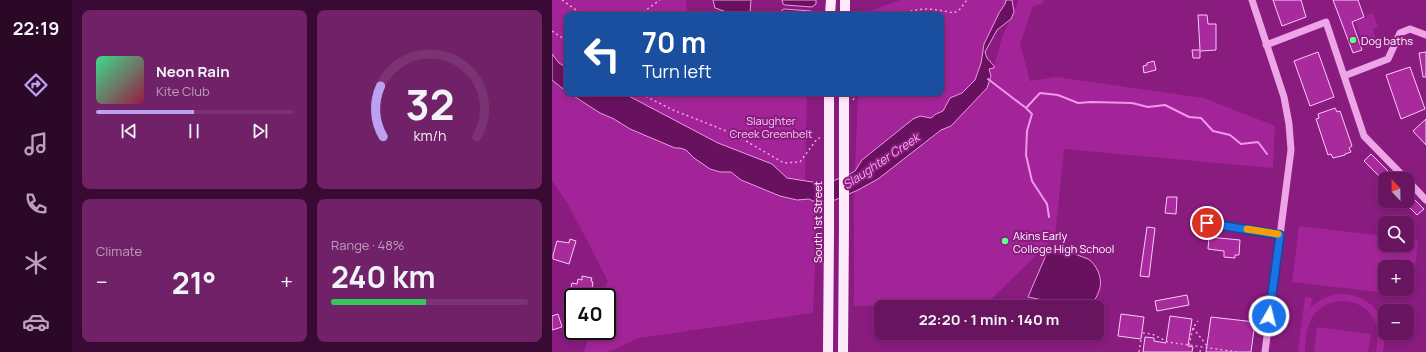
<!DOCTYPE html>
<html lang="en">
<head>
<meta charset="utf-8">
<style>
  body { margin:0; font-family:Manrope,sans-serif; background:#702168; color:#f1f3f6; height:100vh; display:flex; flex-direction:column; font-size:15px; white-space:nowrap }
  * { box-sizing:border-box; margin:0 }
  p { font-size:13px; color:#bd9ebd }
  .icon { flex:none; width:22px; height:22px; fill:none; stroke:currentColor; stroke-width:2; stroke-linecap:round; stroke-linejoin:round }
  .map { position:relative; flex:1; overflow:hidden }
  .sheet { display:flex; flex-direction:column; gap:10px; padding:10px; background:#390b34; width:480px }
  .sheet>* { flex:none }
  .hud { position:absolute; left:12px; top:12px; width:380px; height:84px; border-radius:8px; box-shadow:0 2px 6px #0003,0 0 0 1px #7b3374; background:#1a4fa0; color:#fff; overflow:hidden }
  .needle { width:26px; rotate:338deg }
  .tools { position:absolute; left:826px; top:172px; display:grid; gap:8px }
  .tools a { display:grid; place-items:center; width:36px; height:36px; border-radius:8px; background:#68145f; box-shadow:0 2px 6px #0003,0 0 0 1px #7b3374; font-size:20px }
  .speed { position:absolute; left:12px; top:288px; display:flex; gap:8px; font-size:20px; font-weight:700; text-align:center }
  .speed>* { display:grid; place-content:center; width:52px; height:52px; border-radius:50%; background:#68145f; box-shadow:0 2px 6px #0003,0 0 0 1px #7b3374; line-height:1 }
  .speed .limit { border:2px solid #111; border-radius:6px; background:#fff; color:#111 }
  .pin { position:absolute; display:grid; place-items:center; width:34px; height:34px; color:#fff; margin:-17px; border:2px solid #fff; border-radius:50%; box-shadow:0 1px 4px #0007 }
  .me { position:absolute; width:44px; margin:-22px; rotate:8deg; stroke-linejoin:round; filter:drop-shadow(0 0 3px #0008) }
  .turn { display:flex; align-items:center; gap:14px; height:84px; padding:0 12px; font-size:18px }
  .turn .icon { width:52px; height:52px; stroke-width:2.5 }
  .turn b { display:block; font-size:28px; line-height:34px }
  .big { font-size:30px; font-weight:700; line-height:1.1 }
  .sheet .card { flex:1; display:flex; flex-direction:column; justify-content:center; gap:6px; min-width:0; padding:0 14px; border-radius:8px; background:#702168 }
  .sheet .dial { align-items:center; gap:0 }
  .dial svg { height:104px; overflow:visible; fill:none; stroke:#7b3374; stroke-width:7; stroke-linecap:round; text-anchor:middle }
  .dial text { fill:#f1f3f6; stroke:none }
  .song { display:flex; align-items:center; gap:12px }
  .cover { width:48px; height:48px; border-radius:6px; background:linear-gradient(135deg,hsl(150 70% 55%),hsl(340 70% 35%)) }
  .played { height:4px; border-radius:2px; background:linear-gradient(90deg,#bca0f2 50%,#7b3374 50%) }
  .keys { display:flex; justify-content:space-around; direction:ltr }
  .heat { display:flex; justify-content:space-between; align-items:center; font-size:22px; direction:ltr }
  .charge { height:6px; border-radius:3px; background:linear-gradient(90deg,#34c759 48%,#7b3374 0) }
  .sheet .tiles { flex:1; display:grid; gap:10px; grid-template-columns:repeat(2,1fr) }
  .trip { position:absolute; left:322px; top:300px; width:230px; height:40px; border-radius:8px; background:#68145f; box-shadow:0 2px 6px #0003,0 0 0 1px #7b3374; font-weight:700; line-height:40px; text-align:center }
  main { display:flex; flex:1; min-height:0 }
  .tab-bar { display:flex; flex-direction:column; width:72px; justify-content:space-around; align-items:center; background:#2a0826; color:#bd9ebd }
  .tab-bar .icon { width:28px; height:28px }
  .tab-bar .selected { color:#bca0f2 }
  .tab-bar b { font-size:18px; color:#f1f3f6 }
  .map>svg:first-child { display:block }
  .green { fill:#a32498; fill-rule:evenodd }
  .water { fill:#68125f; stroke:#ef98e9 }
  .lines { fill:none; stroke-linecap:round; stroke-linejoin:round }
  .stream { stroke:#ef98e9; stroke-width:2 }
  .building { fill:#a82a9d; stroke:#f9cbf5 }
  .path { stroke:#eda5e7; stroke-width:1.5; stroke-dasharray:2 3; stroke-linecap:butt }
  .minor { stroke:#eda5e7; stroke-width:7 }
  .major { stroke:#ffebfc; stroke-width:10 }
  .major-bridge { stroke:#ffebfc; stroke-width:10 }
  .route-casing { stroke:#114b97; stroke-width:10 }
  .route { stroke:#1a73e8; stroke-width:7 }
  .slow { stroke:#f59e0b; stroke-width:7 }
  .poi-dot { fill:#62fe88; stroke:#8a1b7f; stroke-width:1.5 }
  .labels { text-anchor:middle; dominant-baseline:central; stroke-width:4; stroke-linejoin:round; paint-order:stroke }
  .poi-label { font-size:11px; fill:#fff; stroke:#8a1b7f; text-anchor:start }
  .park-label { font-size:11px; fill:#f9cbf5; stroke:#8a1b7f }
  .street-label { font-size:11px; fill:#fff; stroke:#8a1b7f }
  .water-label { font-size:12px; font-style:italic; fill:#f4b1ef; stroke:#8a1b7f }
</style>
</head>
<body>
<main>
<nav class="tab-bar">
<b>22:19</b>
<svg class="icon selected" aria-label="directions" viewBox="0 0 24 24"><path d="M12 3l9 9-9 9-9-9zM9 14v-3h6M13 9l2 2-2 2"/></svg>
<svg class="icon" aria-label="music" viewBox="0 0 24 24"><path d="M9 18V5l10-2v13"/><circle cx="6" cy="18" r="3"/><circle cx="16" cy="16" r="3"/></svg>
<svg class="icon" aria-label="phone" viewBox="0 0 24 24"><path d="M5 4h4l2 5-3 2q2 4 5 5l2-3 5 2v4C11 20 4 13 5 4z"/></svg>
<svg class="icon" aria-label="climate" viewBox="0 0 24 24"><path d="M12 3v18M4 7l16 10M4 17L20 7"/></svg>
<svg class="icon" aria-label="car" viewBox="0 0 24 24"><path d="M5 17H2v-5l4-1 3-4h7l3 4 3 1v5h-3M9 17h6M6 11h13"/><circle cx="7" cy="17" r="2"/><circle cx="17" cy="17" r="2"/></svg>
</nav>
<section class="sheet">
<div class="tiles">
<div class="card">
<div class="song"><i class="cover"></i><div><b>Neon Rain</b><p>Kite Club</p></div></div>
<div class="played"></div>
<div class="keys"><svg class="icon" aria-label="previous" viewBox="0 0 24 24"><path d="M18 5L8 12l10 7zM5 5v14"/></svg><svg class="icon" aria-label="pause" viewBox="0 0 24 24"><path d="M8 5v14M16 5v14"/></svg><svg class="icon" aria-label="next" viewBox="0 0 24 24"><path d="M6 5l10 7-10 7zM19 5v14"/></svg></div>
</div>
<div class="card dial"><svg viewBox="0 0 100 80">
<path d="M14 69A42 42 0 1 1 86 69"/>
<path d="M14 69A42 42 0 0 1 12 30" stroke="#bca0f2"/>
<text x="50" y="56" font-size="32" font-weight="700">32</text>
<text x="50" y="72" font-size="11">km/h</text>
</svg></div>
<div class="card"><p>Climate</p>
<div class="heat"><a>−</a><b class="big">21°</b><a>+</a></div>
</div>
<div class="card"><p>Range · 48%</p><b class="big">240 km</b><div class="charge"></div></div>
</div>
</section>
<div class="map">
<svg width="874" height="352" viewBox="0 0 874 352">
  <rect width="100%" height="100%" fill="#8a1b7f"/>
  <path class="green" d="M0 0H134L135 15H15V65L12 66 8 63 0 54Z
    M348 0H454L453 4 447 13 432 44 429 63 423 80 410 93 398 98 391 111 384 114 379 118 368 116 361 119 310 160 303 171 306 93H389V15H307Z
    M467 0H492L490 4 481 6 468 44 478 81 504 77 652 98 723 126 721 168 512 149 503 237 433 305 302 306V192L326 179 389 130 399 126 437 69 442 67 450 37Z
    M821 13 826 27 821 29 826 44 814 48 813 45H812L803 22 815 17V15Z
    M0 80 15 93 48 113 62 119 78 129 123 148H128L134 150 142 158 168 172H179L189 180 261 201H266L261 313 87 338 56 352H32L38 331H55V297H50L56 281 16 204 0 181Z
    M71 93H255L253 181 235 178 219 164 166 143Z
    M747 226 833 236V245H855V239L866 240 860 296 740 282ZM833 267H855V289H833Z
    M783 294C805 292 827 304 832 327 833 335 832 344 831 352H824C825 343 827 333 824 324 814 297 777 293 761 316 754 326 754 340 753 352H746L753 297 760 298 759 307 770 299Z
    M765 327 819 334 816 352H762Z"/>
  <path class="water" d="M161 0H199L198 12C188 19 173 11 163 8Z
    M230 0H264V4L260 7 233 5 231 4Z
    M454 0H460L462 12 459 19 445 30 433 52 435 58 442 66V68L437 69 439 76 435 88 399 126 389 130 326 179 306 190 283 200 261 201 257 199 245 200 228 196 189 180 179 172H168L158 169 142 158 134 150 128 148H123L78 129 62 119 48 113 17 93H71L166 143 220 164 235 178 273 184 296 175 303 171 310 160 361 119 368 116 379 118 384 114 391 111 398 98 410 93 423 80 429 63 432 44 447 13 453 4Z
    M232 9 259 11 262 15H229V11Z
    M0 54 7 63 12 66 15 65V92L0 80Z
    M502 248H507L536 259C541 262 543 266 546 271 552 287 546 293 539 307H500L491 300 476 297 494 255Z"/>
  <g class="lines">
    <path class="stream" d="M436 79 474 108 488 93 506 95 526 103 540 102 580 103 596 107 613 105 637 117 649 118 661 131 678 135 689 144 706 142 715 154
      M474 108 480 114 475 131 474 155 480 181 495 204 497 217"/>
  </g>
  <path class="building" d="M721 0H749L754 17 730 26Z
    M781 0H806L812 17 800 22 810 50 801 53Z
    M646 15H655L656 24H664V50L648 51V58H641L640 50H648Z
    M766 52 782 97 758 106 742 61Z
    M874 52V77H871L867 53Z
    M602 61 604 70 592 73 591 66 595 65V63Z
    M858 67 873 109 849 119 834 75Z
    M783 108 785 112 788 111 800 146 797 148 799 152 793 154V155L781 158 779 154 776 155 764 119 767 118 766 114Z
    M874 119V145L861 131Z
    M819 154 836 171 843 179H830L812 161Z
    M855 192 872 209 865 215 855 205Z
    M615 197H625L624 214 613 213Z
    M595 227 603 228 597 277 588 276Z
    M657 237 688 240 687 255H683V258L672 257V251L656 249Z
    M18 239 24 241 17 264 1 259V255L5 241 17 243Z
    M30 276 40 278 39 281 41 282 39 295 18 291 20 283 25 284 26 279 30 280Z
    M21 293V316L11 310Z
    M635 295 637 305 605 311 603 301Z
    M6 314 10 327 0 330V316Z
    M569 314 592 317 589 339 566 336Z
    M618 316 640 319 636 346 641 347 640 352H591L593 337 602 338V341L614 343Z
    M659 317 703 322 699 352H654Z"/>
  <g class="lines">
    <path class="path" d="M10 0 31 15
      M87 15 108 0
      M349 15C367 6 383 9 402 13L408 9 415 0
      M0 31 15 41
      M90 93 95 97 121 110 182 134 232 163 248 162 265 139 268 138
      M301 100 305 93
      M641 328 656 347
      M637 345 641 328 646 321
      M587 352 590 333 600 334 616 342 685 352
      M648 352 649 347"/>
    <path class="minor" d="M700 0 732 97 737 124 739 150 713 352
      M714 45 774 22 812 136 854 179
      M792 76 836 59 848 33 858 29 874 35
      M855 180 874 200
      M655 223 728 235"/>
    <path class="major" d="M278 15 279 0
      M293 15V0
      M276 352 277 230
      M291 352 292 227"/>
    <path class="major-bridge" d="M277 93V230
      M292 93V227"/>
  </g>
  <g class="lines">
    <defs>
      <path id="route" d="M655 223 728 235 717 316"/>
    </defs>
    <use href="#route" class="route-casing"/>
    <use href="#route" class="route"/>
    <path class="slow" d="M695 229 726 234"/>
  </g>
  <g class="poi-dot">
    <circle cx="801" cy="40" r="4"/>
    <circle cx="453" cy="241" r="4"/>
  </g>
  <g class="labels">
    <g class="poi-label">
      <text x="809" y="40">Dog baths</text>
      <text x="461" y="235">Akins Early<tspan x="461" dy="13">College High School</tspan></text>
    </g>
    <g class="park-label">
      <text x="219" y="120">Slaughter<tspan x="219" dy="13">Creek Greenbelt</tspan></text>
    </g>
    <g class="street-label">
      <text transform="translate(265 222) rotate(-90)">South 1st Street</text>
    </g>
    <g class="water-label">
      <text transform="translate(329 161) rotate(-34)">Slaughter Creek</text>
    </g>
  </g>
</svg>
<div class="tools">
<a><svg class="needle" viewBox="-14 -14 28 28"><path d="M0-13l5 13h-10z" fill="#e53935"/><path d="M0 13l5-13h-10z" fill="#bd9ebd"/></svg></a>
<a><svg class="icon" aria-label="search" viewBox="0 0 24 24"><circle cx="10" cy="10" r="6"/><path d="M15 15l6 6"/></svg></a>
<a>+</a>
<a>−</a>
</div>
<div class="speed"><div class="limit">40</div></div>
<div class="pin" style="left:655px;top:223px;background:#d93025"><svg class="icon" aria-label="arrive" viewBox="0 0 24 24"><path d="M6 21V4h12l-3 4 3 4H6"/></svg></div>
<svg class="me" style="left:717px;top:316px" viewBox="-20 -20 40 40"><circle r="17" fill="#1a73e8" stroke="#fff" stroke-width="3"/><path d="M0-11L8 9 0 5-8 9z" fill="#fff"/></svg>
<div class="trip">22:20 · 1 min · 140 m</div>
<div class="hud">
<div class="turn"><svg class="icon" aria-label="left" viewBox="0 0 24 24"><path d="M17 20v-9H6M10 6l-5 5 5 5"/></svg><div><b>70 m</b>Turn left</div></div>
</div>
</div>
</main>
</body>
</html>
